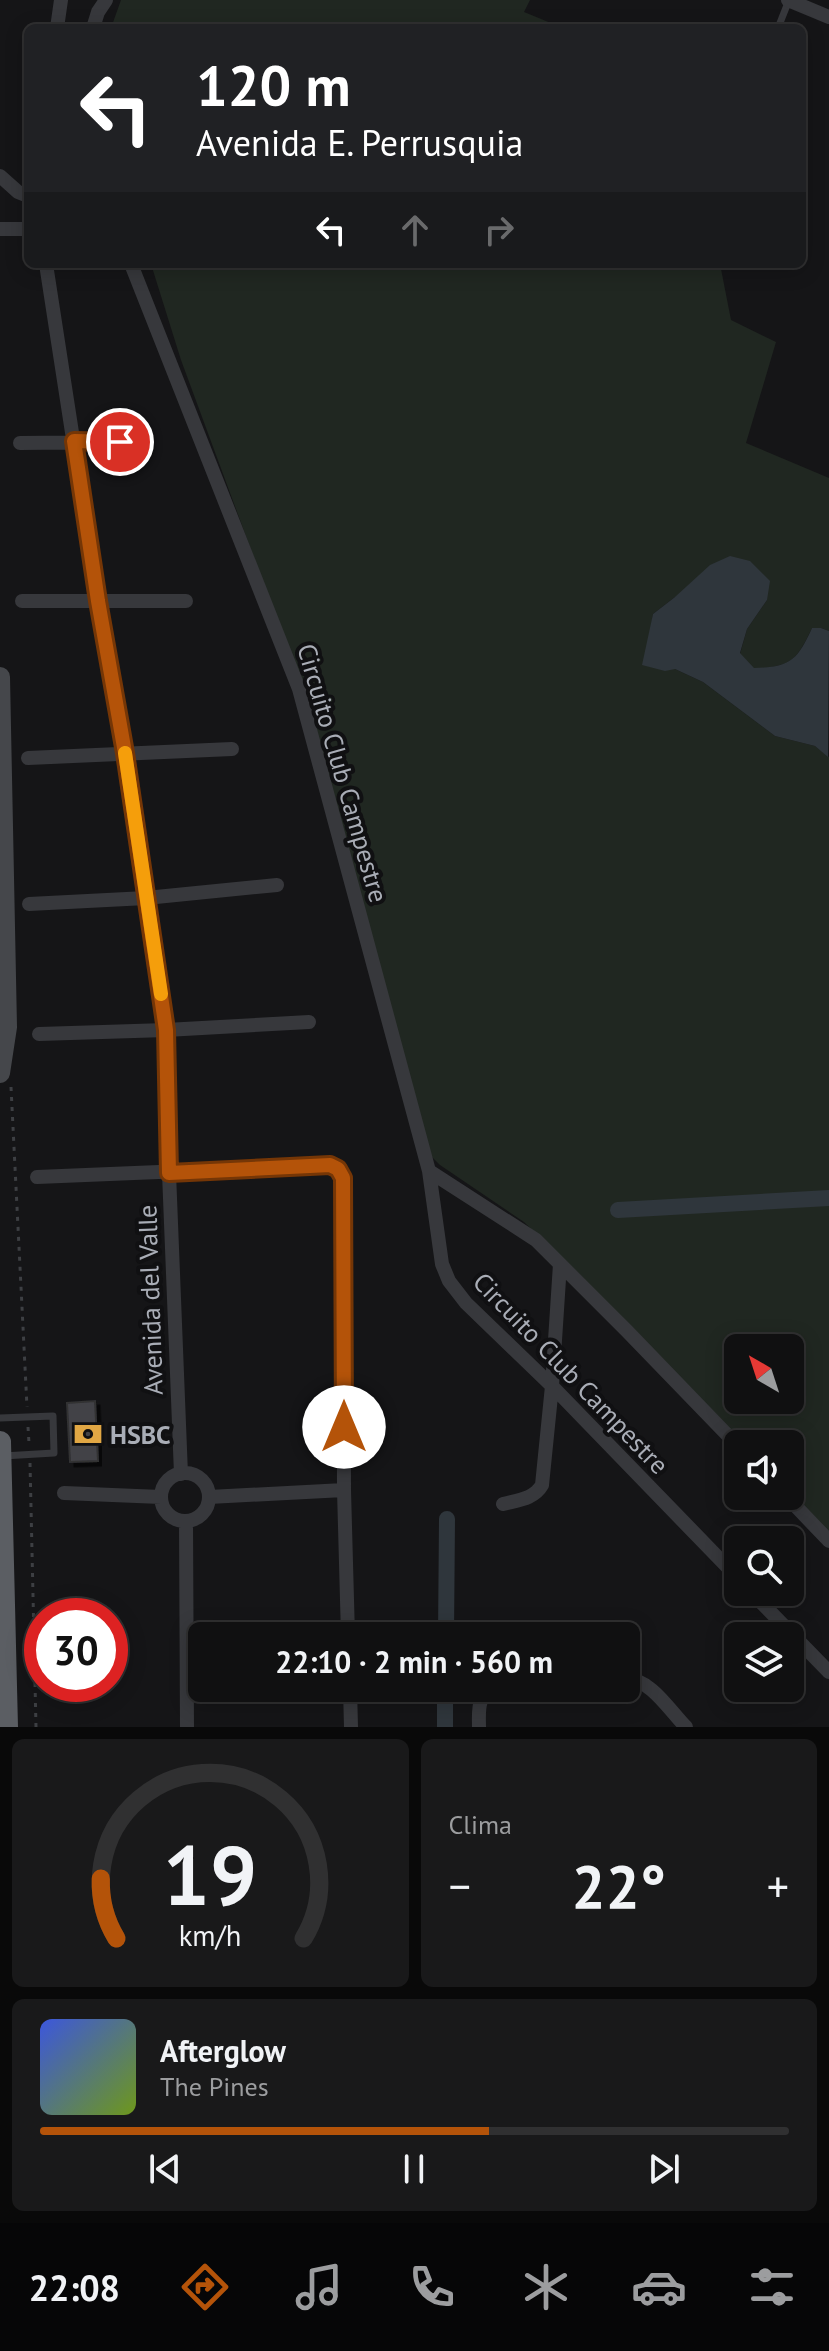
<!DOCTYPE html>
<html lang="es">
<head>
<meta charset="utf-8">
<style>
  body { margin:0; font-family:"PT Sans",sans-serif; background:#19191a; color:#f1f3f6; height:100vh; display:flex; flex-direction:column; font-size:30px; white-space:nowrap }
  * { box-sizing:border-box; margin:0 }
  p { font-size:26px; color:#9c9d9f }
  .icon { flex:none; width:44px; height:44px; fill:none; stroke:currentColor; stroke-width:2; stroke-linecap:round; stroke-linejoin:round }
  .map { position:relative; height:1727px; overflow:hidden }
  .drawer { display:flex; flex-direction:column; gap:12px; padding:12px; background:#090909; flex:1 }
  .drawer>* { flex:none }
  .hud { position:absolute; left:24px; top:24px; width:782px; height:244px; border-radius:12px; box-shadow:0 4px 20px #0003,0 0 0 2px #303031; background:#202124; color:#fff; overflow:hidden }
  .needle { width:52px; rotate:321deg }
  .controls { position:absolute; left:724px; top:1334px; display:grid; gap:16px }
  .controls a { display:grid; place-items:center; width:80px; height:80px; border-radius:12px; background:#101011; box-shadow:0 4px 20px #0003,0 0 0 2px #303031; font-size:40px }
  .speed { position:absolute; left:24px; top:1598px; display:flex; gap:16px; font-size:40px; font-weight:700; text-align:center }
  .speed>* { display:grid; place-content:center; width:104px; height:104px; border-radius:50%; background:#101011; box-shadow:0 4px 20px #0003,0 0 0 2px #303031; line-height:1 }
  .speed .limit { border:12px solid #d22; background:#fff; color:#111 }
  .pin { position:absolute; display:grid; place-items:center; width:68px; height:68px; color:#fff; margin:-34px; border:4px solid #fff; border-radius:50%; box-shadow:0 2px 8px #0007 }
  .me { position:absolute; width:88px; margin:-44px; rotate:0deg; stroke-linejoin:round; filter:drop-shadow(0 0 6px #0008) }
  .turn { display:flex; align-items:center; gap:28px; height:168px; padding:0 40px; font-size:36px }
  .turn .icon { width:104px; height:104px; stroke-width:2.5 }
  .turn b { display:block; font-size:56px; line-height:68px }
  .lanes { display:flex; align-items:center; height:76px; padding:0 40px; background:#0003; justify-content:center; gap:40px; direction:ltr }
  .lanes .off { opacity:.35 }
  .big { font-size:60px; font-weight:700; line-height:1.1 }
  .drawer .tile { flex:1; display:flex; flex-direction:column; justify-content:center; gap:12px; min-width:0; padding:0 28px; border-radius:12px; background:#19191a }
  .drawer .dial { align-items:center; gap:0 }
  .dial svg { height:208px; overflow:visible; fill:none; stroke:#303031; stroke-width:7; stroke-linecap:round; text-anchor:middle }
  .dial text { fill:#f1f3f6; stroke:none }
  .song { display:flex; align-items:center; gap:24px }
  .cover { width:96px; height:96px; border-radius:12px; background:linear-gradient(135deg,hsl(230 70% 55%),hsl(80 70% 35%)) }
  .played { height:8px; border-radius:4px; background:linear-gradient(90deg,#b45309 60%,#303031 60%) }
  .keys { display:flex; justify-content:space-around; direction:ltr }
  .heat { display:flex; justify-content:space-between; align-items:center; font-size:44px; direction:ltr }
  .drawer .tiles { flex:1; display:grid; gap:12px; grid-template-columns:1fr 1fr }
  .tile:last-child { grid-column:span 2 }
  .trip { position:absolute; left:188px; top:1622px; width:452px; height:80px; border-radius:12px; background:#101011; box-shadow:0 4px 20px #0003,0 0 0 2px #303031; font-weight:700; line-height:80px; text-align:center }
  .menu { display:flex; height:128px; justify-content:space-around; align-items:center; background:#060607; color:#9c9d9f }
  .menu .icon { width:56px; height:56px }
  .menu .current { color:#b45309 }
  .menu b { font-size:36px; color:#f1f3f6 }
  .map>svg:first-child { display:block }
  .green { fill:#202721; fill-rule:evenodd }
  .water { fill:#2f363c }
  .lines { fill:none; stroke-linecap:round; stroke-linejoin:round }
  .canal { stroke:#2f363c; stroke-width:16 }
  .building { fill:#434347; stroke:#303033; stroke-width:2; filter:url(#shadow) }
  .path { stroke:#3d3f43; stroke-width:3; stroke-dasharray:4 6; stroke-linecap:butt }
  .service { stroke:#37383c; stroke-width:7 }
  .minor { stroke:#37383c; stroke-width:14 }
  .secondary { stroke:#45474b; stroke-width:20 }
  .trunk { stroke:#5b5e63; stroke-width:22 }
  .route-casing { stroke:#753606; stroke-width:20 }
  .route { stroke:#b45309; stroke-width:14 }
  .slow { stroke:#f59e0b; stroke-width:14 }
  .labels { text-anchor:middle; dominant-baseline:central; stroke-width:8; stroke-linejoin:round; paint-order:stroke }
  .street-label { font-size:26px; fill:#a9adb6; stroke:#101012 }
  .poi-label { font-size:26px; font-weight:bold; fill:#a9adb6; stroke:#101012; text-anchor:start }
</style>
</head>
<body>
<div class="map">
<svg width="829" height="1727" viewBox="0 0 829 1727">
  <defs>
    <filter id="shadow"><feDropShadow dx="4.5" dy="4.5" stdDeviation="0" flood-color="#0009"/></filter>
  </defs>
  <rect width="100%" height="100%" fill="#151517"/>
  <path class="green" d="M121 0H530L524 12 563 28H111Z
    M151 264H705L721 269 731 320 776 342 746 443 829 478V631L821 628H812C796 662 791 666 754 669L740 654 747 629 767 600 675 597 653 614 651 627 675 669 703 682 775 736 815 746 829 757V1532L790 1492V1444H744L630 1325 524 1222 440 1165 429 1154 302 688 181 360ZM738 1348H790V1400H738Z"/>
  <path class="water" d="M730 556 750 561 770 581 767 600 747 629 740 653 754 668C790 667 797 661 812 628H821L829 631 828 757 815 746 775 736 703 682 675 669 665 671 642 665 653 614 675 597 710 565Z"/>
  <g class="lines">
    <path class="canal" d="M618 1210 829 1198
      M446 1636 447 1519
      M445 1727V1688"/>
  </g>
  <path class="building" d="M95 1401 98 1461 70 1462 67 1403Z"/>
  <g class="lines">
    <path class="path" d="M11 1087 27 1407
      M28 1427 29 1443
      M30 1463 36 1727"/>
    <path class="service" d="M778 28 789 0
      M0 1418 53 1416 54 1453 3 1456"/>
    <path class="minor" d="M788 0 829 17
      M57 28 61 0
      M93 28 98 12 106 0
      M0 176 18 192 28 196
      M0 229H28
      M46 264 98 601 125 753 166 1030 169 1173 181 1474
      M131 264 299 689 429 1171 442 1264 449 1281 466 1303 552 1386 738 1578
      M20 443 120 442
      M22 601H186
      M28 758 232 749
      M29 904 146 898 277 885
      M39 1034 166 1030 309 1022
      M429 1171 536 1240 627 1331 738 1446
      M37 1177 330 1165 338 1169 343 1178 344 1490 348 1636
      M161 1497a24 24 0 1 1 48 0a24 24 0 1 1-48 0Z
      M64 1493 161 1497
      M786 1496 829 1541
      M209 1497 344 1490
      M503 1504C518 1500 534 1499 542 1485L552 1386 560 1264
      M186 1522 187 1727
      M751 1592 829 1672
      M626 1679C650 1678 670 1711 686 1727
      M350 1688 351 1727
      M479 1727C479 1719 478 1708 481 1701 488 1689 524 1689 537 1688"/>
    <path class="secondary" d="M0 677 7 1027 0 1073"/>
    <path class="trunk" d="M0 1442 7 1727"/>
  </g>
  <g class="lines">
    <defs>
      <path id="route" d="M120 442 74 441 98 601 125 753 166 1030 169 1173 330 1165 338 1169 343 1178 344 1427"/>
    </defs>
    <use href="#route" class="route-casing"/>
    <use href="#route" class="route"/>
    <path class="slow" d="M125 753 161 994"/>
  </g>
  <defs>
    <symbol id="bank-bare" viewBox="-9 -9 18 18"><path d="M-6-4H6V4H-6ZM0-2.3a2.3 2.3 0 1 0 0 4.6a2.3 2.3 0 1 0 0-4.6Z" fill="#e1a744" stroke="#101012" stroke-width="2.5" paint-order="stroke"/></symbol>
  </defs>
  <g fill-rule="evenodd">
    <use href="#bank-bare" x="68" y="1414" width="40" height="40"/>
  </g>
  <g class="labels">
    <g class="street-label">
      <text transform="translate(343 773) rotate(74)">Circuito Club Campestre</text>
      <text transform="translate(150 1300) rotate(-92)">Avenida del Valle</text>
      <text transform="translate(571 1373) rotate(46)">Circuito Club Campestre</text>
    </g>
    <g class="poi-label">
      <text x="110" y="1434">HSBC</text>
    </g>
  </g>
</svg>
<div class="controls">
<a><svg class="needle" viewBox="-14 -14 28 28"><path d="M0-13l5 13h-10z" fill="#e53935"/><path d="M0 13l5-13h-10z" fill="#9c9d9f"/></svg></a>
<a><svg class="icon" aria-label="sound" viewBox="0 0 24 24"><path d="M4 9h4l5-4v14l-5-4H4zM17 9q2 3 0 6"/></svg></a>
<a><svg class="icon" aria-label="search" viewBox="0 0 24 24"><circle cx="10" cy="10" r="6"/><path d="M15 15l6 6"/></svg></a>
<a><svg class="icon" aria-label="layers" viewBox="0 0 24 24"><path d="M12 4l9 5-9 5-9-5zM3 14l9 5 9-5"/></svg></a>
</div>
<div class="speed"><div class="limit">30</div></div>
<div class="pin" style="left:120px;top:442px;background:#d93025"><svg class="icon" aria-label="arrive" viewBox="0 0 24 24"><path d="M6 21V4h12l-3 4 3 4H6"/></svg></div>
<svg class="me" style="left:344px;top:1427px" viewBox="-20 -20 40 40"><circle r="19" fill="#fff"/><path d="M0-13L10 11 0 6-10 11z" fill="#b45309"/></svg>
<div class="trip">22:10 · 2 min · 560 m</div>
<div class="hud">
<div class="turn"><svg class="icon" aria-label="left" viewBox="0 0 24 24"><path d="M17 20v-9H6M10 6l-5 5 5 5"/></svg><div><b>120 m</b>Avenida E. Perrusquia</div></div>
<div class="lanes"><svg class="icon" aria-label="left" viewBox="0 0 24 24"><path d="M17 20v-9H6M10 6l-5 5 5 5"/></svg><svg class="icon off" aria-label="ahead" viewBox="0 0 24 24"><path d="M12 20V5M6 11l6-6 6 6"/></svg><svg class="icon off" aria-label="right" viewBox="0 0 24 24"><path d="M7 20v-9h11M14 6l5 5-5 5"/></svg></div>
</div>
</div>
<section class="drawer">
<div class="tiles">
<div class="tile dial"><svg viewBox="0 0 100 80">
<path d="M14 69A42 42 0 1 1 86 69"/>
<path d="M14 69A42 42 0 0 1 8 46" stroke="#b45309"/>
<text x="50" y="56" font-size="32" font-weight="700">19</text>
<text x="50" y="72" font-size="11">km/h</text>
</svg></div>
<div class="tile"><p>Clima</p>
<div class="heat"><a>−</a><b class="big">22°</b><a>+</a></div>
</div>
<div class="tile">
<div class="song"><i class="cover"></i><div><b>Afterglow</b><p>The Pines</p></div></div>
<div class="played"></div>
<div class="keys"><svg class="icon" aria-label="previous" viewBox="0 0 24 24"><path d="M18 5L8 12l10 7zM5 5v14"/></svg><svg class="icon" aria-label="pause" viewBox="0 0 24 24"><path d="M8 5v14M16 5v14"/></svg><svg class="icon" aria-label="next" viewBox="0 0 24 24"><path d="M6 5l10 7-10 7zM19 5v14"/></svg></div>
</div>
</div>
</section>
<nav class="menu">
<b>22:08</b>
<svg class="icon current" aria-label="directions" viewBox="0 0 24 24"><path d="M12 3l9 9-9 9-9-9zM9 14v-3h6M13 9l2 2-2 2"/></svg>
<svg class="icon" aria-label="music" viewBox="0 0 24 24"><path d="M9 18V5l10-2v13"/><circle cx="6" cy="18" r="3"/><circle cx="16" cy="16" r="3"/></svg>
<svg class="icon" aria-label="phone" viewBox="0 0 24 24"><path d="M5 4h4l2 5-3 2q2 4 5 5l2-3 5 2v4C11 20 4 13 5 4z"/></svg>
<svg class="icon" aria-label="climate" viewBox="0 0 24 24"><path d="M12 3v18M4 7l16 10M4 17L20 7"/></svg>
<svg class="icon" aria-label="car" viewBox="0 0 24 24"><path d="M5 17H2v-5l4-1 3-4h7l3 4 3 1v5h-3M9 17h6M6 11h13"/><circle cx="7" cy="17" r="2"/><circle cx="17" cy="17" r="2"/></svg>
<svg class="icon" aria-label="filters" viewBox="0 0 24 24"><path d="M4 7h16M4 17h16"/><circle cx="9" cy="7" r="2"/><circle cx="15" cy="17" r="2"/></svg>
</nav>
</body>
</html>
